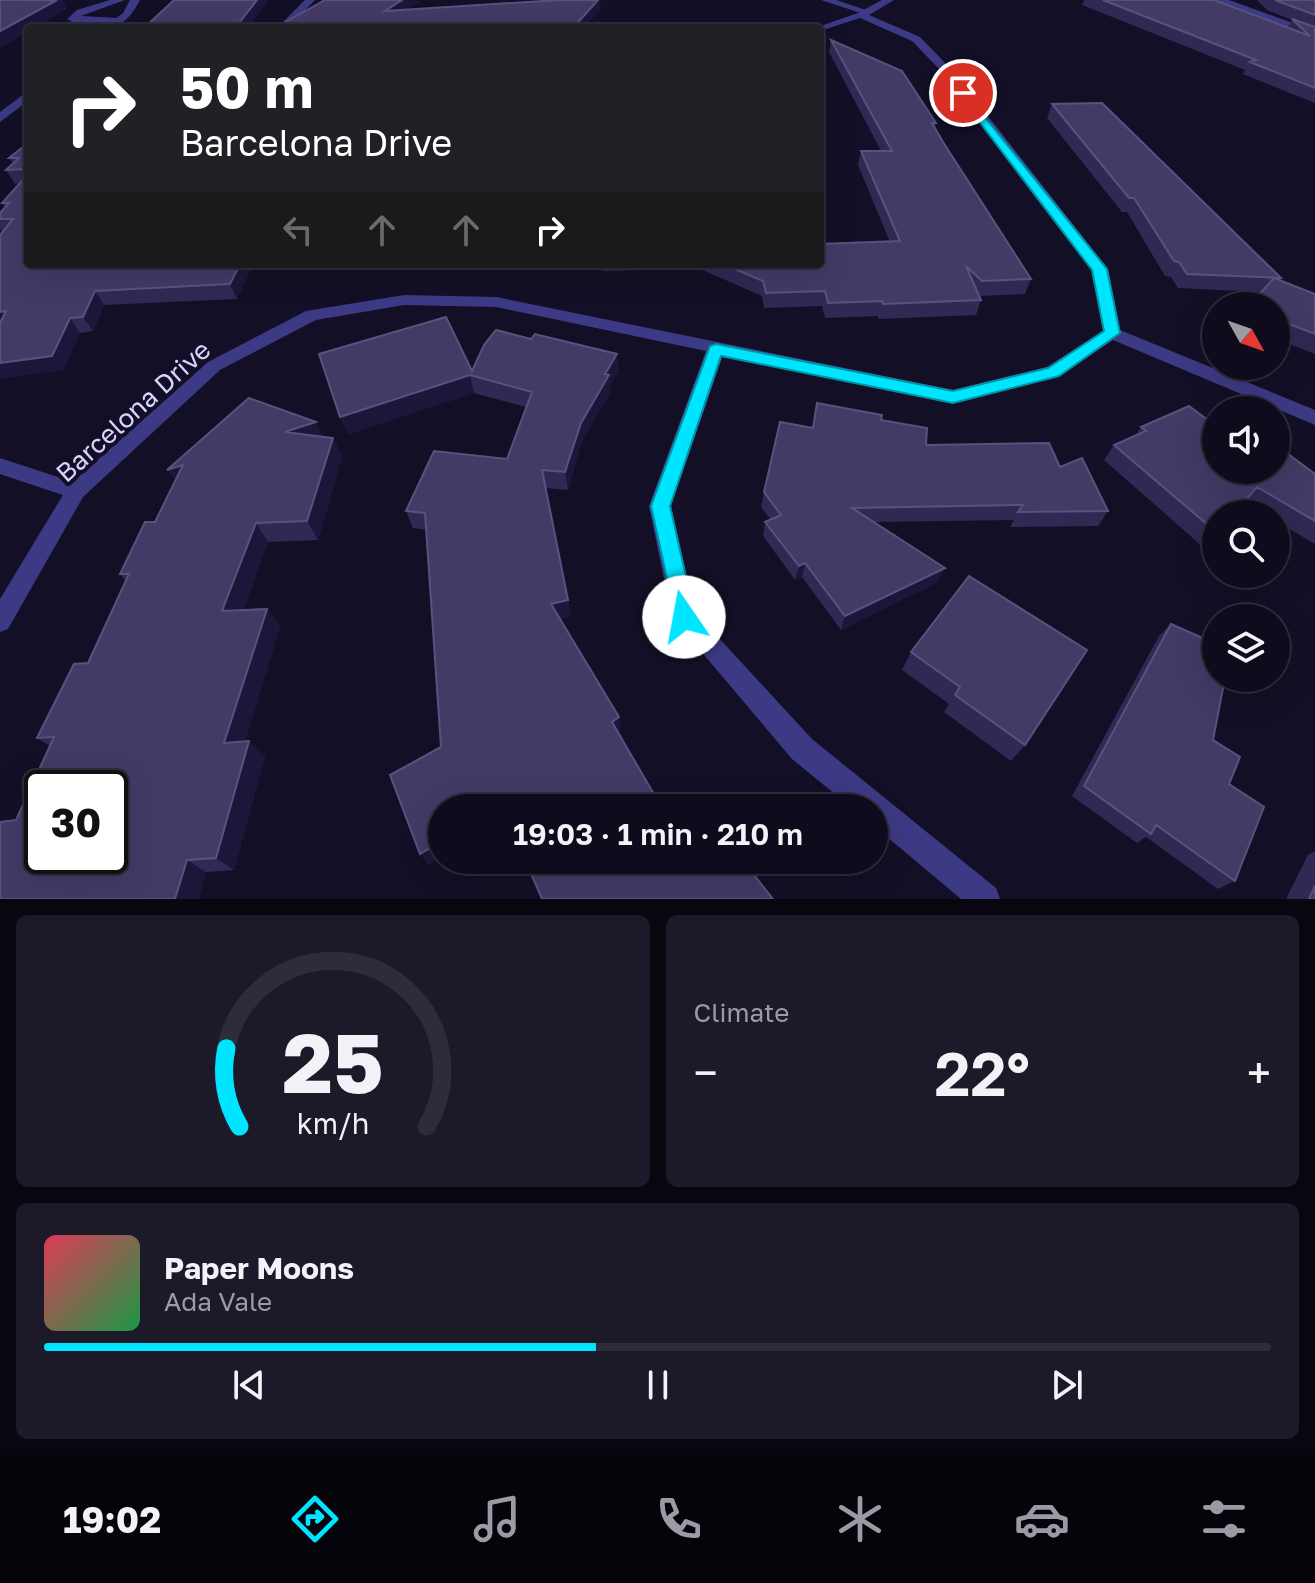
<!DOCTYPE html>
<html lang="en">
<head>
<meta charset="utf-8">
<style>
  body { margin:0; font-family:"Golos Text",sans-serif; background:#1c1929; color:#f1f3f6; height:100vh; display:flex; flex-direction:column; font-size:30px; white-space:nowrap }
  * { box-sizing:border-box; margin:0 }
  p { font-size:26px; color:#9b9ba3 }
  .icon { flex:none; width:44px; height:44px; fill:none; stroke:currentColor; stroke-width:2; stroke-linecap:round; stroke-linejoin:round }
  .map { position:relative; height:899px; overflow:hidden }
  .drawer { display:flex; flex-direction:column; gap:16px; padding:16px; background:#08060f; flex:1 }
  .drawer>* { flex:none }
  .top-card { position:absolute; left:24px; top:24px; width:800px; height:244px; border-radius:8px; box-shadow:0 8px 32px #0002,0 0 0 2px #2e2b3b; background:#202124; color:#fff; overflow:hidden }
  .needle { width:52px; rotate:130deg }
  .buttons { position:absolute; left:1202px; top:292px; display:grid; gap:16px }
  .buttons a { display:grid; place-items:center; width:88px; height:88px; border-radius:50%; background:#0e0b1c; box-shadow:0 8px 32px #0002,0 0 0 2px #2e2b3b; font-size:40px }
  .speed { position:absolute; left:24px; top:770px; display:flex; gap:16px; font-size:40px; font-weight:700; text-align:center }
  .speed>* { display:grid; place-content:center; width:104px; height:104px; border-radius:50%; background:#0e0b1c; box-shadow:0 8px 32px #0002,0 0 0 2px #2e2b3b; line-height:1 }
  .speed .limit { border:4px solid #111; border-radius:12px; background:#fff; color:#111 }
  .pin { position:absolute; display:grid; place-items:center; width:68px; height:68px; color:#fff; margin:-34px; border:4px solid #fff; border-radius:50%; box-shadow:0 2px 8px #0007 }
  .me { position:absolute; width:88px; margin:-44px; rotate:348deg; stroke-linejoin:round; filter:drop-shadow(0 0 6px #0008) }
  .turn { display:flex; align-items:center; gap:28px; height:168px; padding:0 24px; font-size:36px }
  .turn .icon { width:104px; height:104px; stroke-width:2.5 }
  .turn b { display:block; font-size:56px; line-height:68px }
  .lanes { display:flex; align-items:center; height:76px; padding:0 24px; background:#0003; justify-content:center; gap:40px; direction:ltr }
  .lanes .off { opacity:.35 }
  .big { font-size:60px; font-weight:600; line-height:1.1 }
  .drawer .card { flex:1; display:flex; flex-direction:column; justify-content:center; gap:12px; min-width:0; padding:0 28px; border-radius:12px; background:#1c1929 }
  .drawer .dial { align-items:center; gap:0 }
  .dial svg { height:208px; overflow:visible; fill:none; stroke:#2e2b3b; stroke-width:7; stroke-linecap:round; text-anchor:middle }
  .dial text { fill:#f1f3f6; stroke:none }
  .song { display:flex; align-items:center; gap:24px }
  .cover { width:96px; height:96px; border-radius:12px; background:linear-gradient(135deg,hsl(350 70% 55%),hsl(140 70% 35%)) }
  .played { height:8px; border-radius:4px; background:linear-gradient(90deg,#00e5ff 45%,#2e2b3b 45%) }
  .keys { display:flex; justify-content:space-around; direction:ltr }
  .heat { display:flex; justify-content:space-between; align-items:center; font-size:44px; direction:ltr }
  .drawer .tiles { flex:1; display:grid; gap:16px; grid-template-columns:1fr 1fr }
  .card:last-child { grid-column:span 2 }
  .trip { position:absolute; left:428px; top:794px; width:460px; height:80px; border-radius:40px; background:#0e0b1c; box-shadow:0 8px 32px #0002,0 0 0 2px #2e2b3b; font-weight:600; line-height:80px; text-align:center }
  .tab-bar { display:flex; height:128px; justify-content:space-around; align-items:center; background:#06040b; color:#9b9ba3 }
  .tab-bar .icon { width:56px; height:56px }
  .tab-bar .active { color:#00e5ff }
  .tab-bar b { font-size:36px; color:#f1f3f6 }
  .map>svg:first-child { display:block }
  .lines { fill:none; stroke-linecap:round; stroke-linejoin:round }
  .lane { fill:#3d3a85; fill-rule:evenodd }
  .street { fill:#3d3a85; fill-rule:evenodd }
  .wall { fill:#312854 }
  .shaded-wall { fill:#1d163a }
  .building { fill:#433a66; stroke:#5a527e; stroke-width:2; fill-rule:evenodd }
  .route { fill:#00e5ff; stroke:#0095a6; stroke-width:2 }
  .labels { text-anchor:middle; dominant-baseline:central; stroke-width:8; stroke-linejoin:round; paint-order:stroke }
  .street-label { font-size:26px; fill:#d9d4ff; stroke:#130f26 }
</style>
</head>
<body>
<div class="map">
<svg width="1315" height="899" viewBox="0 0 1315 899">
  <rect width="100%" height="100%" fill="#130f26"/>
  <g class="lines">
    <path class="lane" d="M110 0H125L81 16 118 18 123 21 122 23 72 22 67 19 77 10Z
      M821 0H836L872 12 867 15Z"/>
    <path class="street" d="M130 0H140C131 17 122 28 102 28L123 13Z
      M305 0H315L288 28H277Z
      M882 0H894L869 15 920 37 952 70 1108 269 1120 330 1315 410V425L1113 340 1059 376 953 404 723 355 671 506 695 612 812 739 996 888 1000 899H961L874 826V808H852L792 759 672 617 649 506 706 351 496 307 404 305 316 320 220 370 83 497 8 629 0 632V599L63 495 0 474V458L73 482 208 362 306 311 404 295 496 297 953 390 1047 367 1103 331 1092 269 944 74 912 41 860 18 820 31V28H815L858 13Z
      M1215 0H1229L1315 31V38Z
      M28 91V101L0 122V112Z"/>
  </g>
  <path class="wall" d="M1084 0H1214L1287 28 1292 20 1267 10 1257 0H1315V103L1243 74 1245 70 1082 5Z
    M831 40 936 123 935 128 943 142 1031 279 1025 294 980 296 981 300 976 315 879 319 878 316 825 318 822 306 764 308 762 296 689 264H820L890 242 858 165 861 151H881L829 52Z
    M1052 104 1281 278 1279 280 1315 294V354L1276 339V306L1261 292 1178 288 1171 277 1165 276 1127 212H1122L1047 118Z
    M28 143V264H253L237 299 104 305 93 331 80 333 63 370 0 228V213L5 207 2 203 19 183 15 184 6 170 13 163 9 158Z
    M603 264H644L645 270 603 271Z
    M531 339 617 354 618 372 610 385V393L582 441 568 490 545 488 571 616 560 619 619 717 620 731 442 808V857L428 865 441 747 426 530 413 528 406 511 507 459 526 407 474 393 348 434 340 417 472 371Z
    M881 420 926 445 1060 467 1108 511 1098 526 1010 527 1014 520 874 522 938 582 841 630 802 577 795 580 763 536 765 522 770 519 761 507 764 492 812 428Z
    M1141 427 1216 470 1315 474V544L1276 521V514H1264L1244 502 1216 514V535L1204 548 1104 460 1114 445 1135 436Z
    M323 437 333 438 342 457 318 540 268 542 243 610 267 609 280 626 245 741 265 756 234 870 206 872 198 899H0L16 820 50 746 37 738 88 663 126 581 120 574 155 522Z
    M969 576 1025 745 1011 761 944 712 949 704 902 670 911 652Z
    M1171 624 1229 784 1235 881 1218 889 1146 837 1137 843 1072 796 1159 636Z
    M1315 851V899H1286L1308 855Z"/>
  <path class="shaded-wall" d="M57 0H63L67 9 35 28H28V32L0 48V31Z
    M257 0H269L248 28H235Z
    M402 0 420 1 388 23 385 11Z
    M598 0H600L601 9 584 28H573Z
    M240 264H253L237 299 230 284Z
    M95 291 104 305 93 331 83 317Z
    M6 311 0 328V312Z
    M70 318 80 333 63 370 0 379V363Z
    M617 354 618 372 610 385V393L582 441 568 490 565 472 581 423 605 374Z
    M470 375 474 393 348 434 340 417Z
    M316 422 325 442 285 432Z
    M333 438 342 457 318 540 307 521Z
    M183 465 181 489 167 470Z
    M256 523 268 542 237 629 222 611Z
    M805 563 802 577 795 580 799 566Z
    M945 568 938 582 841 630 845 616Z
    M568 600 571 616 554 620 551 604Z
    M267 609 280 626 240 758 224 743Z
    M619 717 620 731 613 736 612 722Z
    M249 741 265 756 234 870 216 858Z
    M442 841V857L428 865 420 854Z
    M187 860 206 872 198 899H175Z"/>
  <path class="building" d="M0 0H57L0 31Z
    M174 0H257L235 28H144Z
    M325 0H402L385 11 559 0H598L573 28H275Z
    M1103 0H1214L1310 36 1292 19 1315 27V88L1250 62 1256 60Z
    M1275 0H1315V15Z
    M831 40 902 71 936 123H932L943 142 1031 279 982 281 966 266 981 300 883 304 882 301 828 303 825 291 766 293 763 281 723 264H820V244L900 241 861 151H892Z
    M1102 103 1281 278 1187 274 1179 262 1174 261 1134 198H1129L1052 104Z
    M28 143V169L6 170 19 158H9Z
    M28 174V264H240L230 284 95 291 83 317 70 318 52 356 0 363V323L6 311 0 312V235L13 219H0V213L9 203H2Z
    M1274 278 1315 294V334L1276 319V306H1249Z
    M446 317 472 371 484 345 496 330 531 339 535 334 617 354 605 374 609 375 581 423 565 472 542 470 568 600 551 604 619 717 612 722 662 808H502L501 806 497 808H442V841L420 854 390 775 441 747 425 513 406 511 434 451 507 459 532 392 470 375 340 417 319 354Z
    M249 398 316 422 285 432 333 438 307 521 256 523 222 611 267 609 224 743 249 741 216 858 187 860 175 899H0V822L16 820 54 737 37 738 74 664 88 663 129 574H120L145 522H155L183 465 167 470ZM42 788H110V856H42Z
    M817 403 882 415 881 420 927 428 926 445 1049 443 1060 467 1082 458 1108 511 1018 512 1023 505 852 508 945 568 845 616 805 563 799 566 765 522 781 515 764 492 780 422 813 428Z
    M1189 406 1216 426V470H1276V445L1315 474V521L1257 487 1234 514H1216V532L1114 445 1146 431 1141 427Z
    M969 576 1087 650 1025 745 955 695 960 687 911 652Z
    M1171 624 1216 644V678H1225L1213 740 1240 757 1229 784 1264 807 1235 881 1156 825 1151 834 1084 786Z
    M683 795 693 808H667Z
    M525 860H742L773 899H542Z
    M1315 886V899H1309Z"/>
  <path class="route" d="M963 90 1107 269 1120 333 1059 376 953 403 721 356 670 506 695 617 692 624 684 627 677 624 651 506 710 346 716 344 953 391 1048 368 1104 331 1092 270 959 95 958 93Z"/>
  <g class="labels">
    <g class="street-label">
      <text transform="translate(133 411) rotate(-42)">Barcelona Drive</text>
    </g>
  </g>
</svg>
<div class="buttons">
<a><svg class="needle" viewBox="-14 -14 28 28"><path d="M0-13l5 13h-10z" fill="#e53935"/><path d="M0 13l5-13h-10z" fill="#9b9ba3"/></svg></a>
<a><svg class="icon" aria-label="sound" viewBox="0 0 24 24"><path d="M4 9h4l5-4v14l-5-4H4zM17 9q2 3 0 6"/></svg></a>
<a><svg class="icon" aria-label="search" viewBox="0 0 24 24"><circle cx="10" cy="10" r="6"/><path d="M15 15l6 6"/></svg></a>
<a><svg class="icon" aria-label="layers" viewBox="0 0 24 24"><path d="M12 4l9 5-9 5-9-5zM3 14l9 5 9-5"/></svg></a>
</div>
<div class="speed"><div class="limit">30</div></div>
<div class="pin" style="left:963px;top:93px;background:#d93025"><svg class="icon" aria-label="arrive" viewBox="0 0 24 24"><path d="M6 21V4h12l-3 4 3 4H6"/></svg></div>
<svg class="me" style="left:684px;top:617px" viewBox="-20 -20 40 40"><circle r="19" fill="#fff"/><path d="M0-13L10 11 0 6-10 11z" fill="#00e5ff"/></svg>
<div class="trip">19:03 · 1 min · 210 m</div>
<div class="top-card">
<div class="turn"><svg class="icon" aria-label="right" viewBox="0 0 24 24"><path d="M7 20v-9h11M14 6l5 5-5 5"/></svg><div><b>50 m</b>Barcelona Drive</div></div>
<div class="lanes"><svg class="icon off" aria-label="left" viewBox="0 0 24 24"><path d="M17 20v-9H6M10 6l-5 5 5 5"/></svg><svg class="icon off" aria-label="ahead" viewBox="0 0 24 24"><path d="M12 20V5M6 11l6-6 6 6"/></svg><svg class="icon off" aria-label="ahead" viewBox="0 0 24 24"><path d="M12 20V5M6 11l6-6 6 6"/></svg><svg class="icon" aria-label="right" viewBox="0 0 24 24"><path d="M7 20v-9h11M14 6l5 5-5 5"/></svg></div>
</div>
</div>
<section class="drawer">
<div class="tiles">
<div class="card dial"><svg viewBox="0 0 100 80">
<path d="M14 69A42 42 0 1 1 86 69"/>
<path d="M14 69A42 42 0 0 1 9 39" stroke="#00e5ff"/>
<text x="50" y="56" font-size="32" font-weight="700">25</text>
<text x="50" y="72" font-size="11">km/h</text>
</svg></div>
<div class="card"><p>Climate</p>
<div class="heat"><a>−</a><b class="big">22°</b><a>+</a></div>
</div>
<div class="card">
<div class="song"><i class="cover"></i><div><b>Paper Moons</b><p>Ada Vale</p></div></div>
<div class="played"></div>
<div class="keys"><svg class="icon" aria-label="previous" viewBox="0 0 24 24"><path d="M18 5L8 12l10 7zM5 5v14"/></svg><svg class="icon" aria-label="pause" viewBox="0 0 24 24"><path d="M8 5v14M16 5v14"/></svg><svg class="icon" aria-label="next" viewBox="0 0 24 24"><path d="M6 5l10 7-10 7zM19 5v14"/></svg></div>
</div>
</div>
</section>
<nav class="tab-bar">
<b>19:02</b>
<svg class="icon active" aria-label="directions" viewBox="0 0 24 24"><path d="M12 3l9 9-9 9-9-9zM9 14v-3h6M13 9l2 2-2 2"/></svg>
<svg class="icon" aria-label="music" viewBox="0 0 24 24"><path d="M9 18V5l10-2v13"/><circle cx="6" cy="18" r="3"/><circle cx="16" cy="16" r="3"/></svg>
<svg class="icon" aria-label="phone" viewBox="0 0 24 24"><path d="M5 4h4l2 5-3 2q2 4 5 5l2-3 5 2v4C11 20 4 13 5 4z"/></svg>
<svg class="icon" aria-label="climate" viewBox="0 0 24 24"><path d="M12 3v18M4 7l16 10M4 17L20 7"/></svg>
<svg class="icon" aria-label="car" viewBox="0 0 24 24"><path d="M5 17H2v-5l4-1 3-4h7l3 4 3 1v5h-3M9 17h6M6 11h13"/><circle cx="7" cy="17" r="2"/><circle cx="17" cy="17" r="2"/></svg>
<svg class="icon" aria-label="filters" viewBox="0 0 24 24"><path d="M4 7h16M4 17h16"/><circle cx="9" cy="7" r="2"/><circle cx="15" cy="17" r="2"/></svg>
</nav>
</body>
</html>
